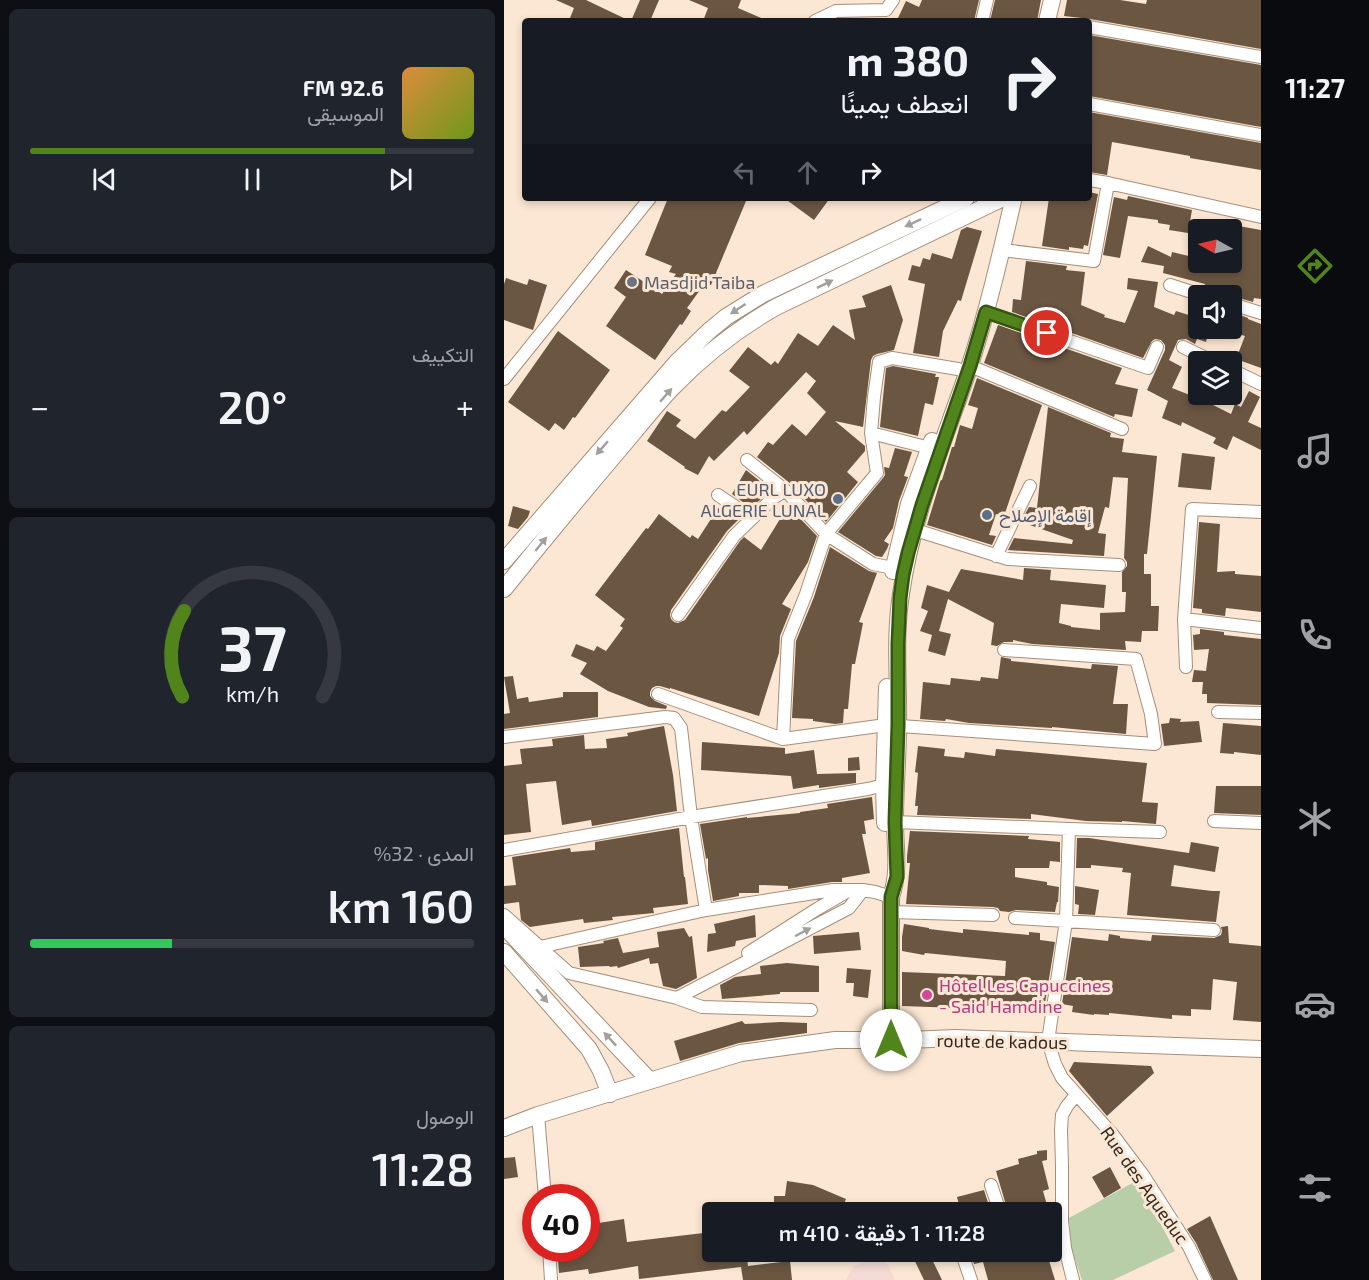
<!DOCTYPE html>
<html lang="ar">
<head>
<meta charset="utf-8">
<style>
  body { margin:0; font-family:"Exo 2",Vazirmatn,sans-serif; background:#20242c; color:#f1f3f6; direction:rtl; height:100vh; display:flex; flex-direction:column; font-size:22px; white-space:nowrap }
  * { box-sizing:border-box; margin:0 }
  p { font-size:20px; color:#9ea1a6 }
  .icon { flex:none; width:33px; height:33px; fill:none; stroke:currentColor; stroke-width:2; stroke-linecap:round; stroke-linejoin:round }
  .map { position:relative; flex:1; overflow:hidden; direction:ltr }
  .details { display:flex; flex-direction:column; gap:9px; padding:9px; background:#0d0f14; width:504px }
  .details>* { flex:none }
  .top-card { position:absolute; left:18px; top:18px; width:570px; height:183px; border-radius:6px; box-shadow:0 3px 9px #0003; direction:rtl; background:#171b24; color:#f1f3f6; overflow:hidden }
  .needle { width:39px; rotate:278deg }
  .tools { position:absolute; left:684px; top:219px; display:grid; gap:12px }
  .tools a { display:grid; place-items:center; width:54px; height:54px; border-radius:6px; background:#171b24; box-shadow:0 3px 9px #0003; font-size:30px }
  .speed { position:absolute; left:18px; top:1184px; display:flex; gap:12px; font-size:30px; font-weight:700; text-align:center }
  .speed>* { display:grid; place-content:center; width:78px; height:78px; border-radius:50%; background:#171b24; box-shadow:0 3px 9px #0003; line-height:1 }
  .speed .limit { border:9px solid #d22; background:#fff; color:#111 }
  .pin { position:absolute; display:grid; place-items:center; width:51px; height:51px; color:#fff; margin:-26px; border:3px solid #fff; border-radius:50%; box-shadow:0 2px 6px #0007 }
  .me { position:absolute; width:66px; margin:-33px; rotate:0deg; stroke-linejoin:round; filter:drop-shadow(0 0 4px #0008) }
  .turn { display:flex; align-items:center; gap:21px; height:126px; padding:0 24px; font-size:27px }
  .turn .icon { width:78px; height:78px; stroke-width:2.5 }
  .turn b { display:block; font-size:42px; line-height:51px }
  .lanes { display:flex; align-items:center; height:57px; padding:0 24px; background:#0003; justify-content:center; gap:30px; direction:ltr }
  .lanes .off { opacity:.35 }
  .big { font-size:45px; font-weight:600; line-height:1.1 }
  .details .card { flex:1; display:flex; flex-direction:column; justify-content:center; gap:9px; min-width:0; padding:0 21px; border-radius:9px; background:#20242c }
  .details .dial { align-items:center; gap:0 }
  .dial svg { height:156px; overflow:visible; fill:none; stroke:#363941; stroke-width:7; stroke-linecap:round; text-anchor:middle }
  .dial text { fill:#f1f3f6; stroke:none }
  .song { display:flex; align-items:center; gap:18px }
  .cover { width:72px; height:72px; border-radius:9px; background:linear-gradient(135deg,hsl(30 70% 55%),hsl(80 70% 35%)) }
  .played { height:6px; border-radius:3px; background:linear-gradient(90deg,#51851b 80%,#363941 80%) }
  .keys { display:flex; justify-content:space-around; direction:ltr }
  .heat { display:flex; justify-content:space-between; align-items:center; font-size:33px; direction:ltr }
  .charge { height:9px; border-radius:4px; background:linear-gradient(90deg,#34c759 32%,#363941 0) }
  .trip { position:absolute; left:198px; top:1202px; width:360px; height:60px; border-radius:6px; background:#171b24; box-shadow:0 3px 9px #0003; font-weight:600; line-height:60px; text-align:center; direction:rtl }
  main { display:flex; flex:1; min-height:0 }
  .menu { display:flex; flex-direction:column; width:108px; justify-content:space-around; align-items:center; background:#090b0e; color:#9ea1a6 }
  .menu .icon { width:42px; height:42px }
  .menu .current { color:#51851b }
  .menu b { font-size:27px; color:#f1f3f6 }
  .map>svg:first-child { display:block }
  .education { fill:#f5dbd5 }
  .green { fill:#b8cea9 }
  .building { fill:#6b5642 }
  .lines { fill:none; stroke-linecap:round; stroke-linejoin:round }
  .street-casing { stroke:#a68f79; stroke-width:14 }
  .secondary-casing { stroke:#a68f79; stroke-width:18 }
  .street { stroke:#fff; stroke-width:12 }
  .secondary { stroke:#fff; stroke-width:16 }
  .oneway { fill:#a39f9b }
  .route-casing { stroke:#355612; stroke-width:15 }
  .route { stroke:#51851b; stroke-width:10 }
  .worship-dot { fill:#6b7280; stroke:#fce7d4; stroke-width:2 }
  .service-dot { fill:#5c6f8a; stroke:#fce7d4; stroke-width:2 }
  .hotel-dot { fill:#d1479c; stroke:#fce7d4; stroke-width:2 }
  .labels { text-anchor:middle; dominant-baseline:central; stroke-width:6; stroke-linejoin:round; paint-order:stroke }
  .worship-label { font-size:18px; fill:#5b616d; stroke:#fce7d4; text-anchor:start }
  .service-label { font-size:18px; fill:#4e5e75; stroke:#fce7d4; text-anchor:end }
  .hotel-label { font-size:18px; fill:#b23c85; stroke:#fce7d4; text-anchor:start }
  .street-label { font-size:18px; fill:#322920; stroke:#fce7d4 }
</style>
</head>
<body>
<main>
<nav class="menu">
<b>11:27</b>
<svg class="icon current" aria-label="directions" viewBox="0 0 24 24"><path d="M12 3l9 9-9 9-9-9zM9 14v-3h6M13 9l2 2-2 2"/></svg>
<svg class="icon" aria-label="music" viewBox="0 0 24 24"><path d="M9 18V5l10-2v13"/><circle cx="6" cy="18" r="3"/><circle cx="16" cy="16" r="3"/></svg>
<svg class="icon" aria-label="phone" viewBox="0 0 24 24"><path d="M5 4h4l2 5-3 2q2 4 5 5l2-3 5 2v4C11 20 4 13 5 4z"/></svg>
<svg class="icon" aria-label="climate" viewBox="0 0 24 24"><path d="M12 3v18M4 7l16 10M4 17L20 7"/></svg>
<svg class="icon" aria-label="car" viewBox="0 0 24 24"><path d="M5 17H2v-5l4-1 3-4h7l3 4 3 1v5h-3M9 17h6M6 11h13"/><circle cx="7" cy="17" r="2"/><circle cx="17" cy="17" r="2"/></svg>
<svg class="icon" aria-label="filters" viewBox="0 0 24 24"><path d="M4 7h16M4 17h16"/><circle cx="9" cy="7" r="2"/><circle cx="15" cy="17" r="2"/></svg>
</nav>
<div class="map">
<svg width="757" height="1280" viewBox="0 0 757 1280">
  <rect width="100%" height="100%" fill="#fce7d4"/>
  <path class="education" d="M368 1251H377L391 1280H342L350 1265H354Z"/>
  <path class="green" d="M632 1181 651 1213 671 1251 609 1280H578L567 1247 565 1218Z"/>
  <path class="building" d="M52 0H82L126 21H72L66 18 70 8Z
    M136 0H155L146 21H127Z
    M185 0H237L234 8 264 21H199L204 8Z
    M418 0H475L470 21H402L394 18 402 1 415 7Z
    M491 0H537L533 21H486Z
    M563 0H616L642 4 643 0H757V49L586 19 560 16Z
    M585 35 757 65V127L585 96Z
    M585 112 757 143V170L686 158V156L608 142 603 175 585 172Z
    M585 192 594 194 584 246 580 245 579 249 565 247V250L538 246 545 198H585Z
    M624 196 688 210 684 233 665 230 666 225 654 223V220L624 216 616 258 599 255 610 197 623 200Z
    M164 198H234L242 201 207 285 201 283 183 308 187 311 178 325 176 324 151 360 102 326 122 297 110 288 122 270 158 294 172 274 165 272 168 266 141 255Z
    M280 198H326L310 220Z
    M729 225 757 230V299L750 298 749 302 728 296V292L700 287 701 284 659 273 660 266 637 262 644 246 667 257 668 252 693 258 692 262H707L728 266Z
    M463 227 478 231 457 301 454 300 439 331 435 357 409 353 421 284 404 280 408 265 416 267 419 258 426 260 428 253 448 259 457 230Z
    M522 261 563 266 562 270 581 272 577 305 601 315 600 317 621 323 634 291 623 289 624 278 654 282 650 307 670 315 672 311 694 318V328H706L702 342 693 339 691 344 682 339 674 340 665 360 678 367 668 388 701 401 727 414 731 404 737 407 745 391 756 397 744 422 757 428V450L729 436 723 450 709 443 712 438 678 422 677 426 658 418 664 401 643 390 661 350V345L657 340 651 339 648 341 639 358 508 312 509 299 517 300Z
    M2 278 23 285 25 279 43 285 29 330 0 320V284Z
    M387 285 399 320 390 350 373 354 369 356 367 360 359 427 331 421 361 446V451L343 472 354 482 322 522 287 484 253 457 264 442 269 445 288 424 302 436 322 412 303 393 312 381 302 372 243 435 240 431 210 461 205 456 194 475 180 468 181 467 143 441 163 411 177 420 172 426 191 439 218 410 222 412 246 387 225 371 244 347 267 365 271 361 274 364 294 333 314 346 329 325 351 340 345 310 362 307 358 296Z
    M728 312 744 318V319L757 324V368L732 359 741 336 728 332Z
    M494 325 618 368 611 384 634 389 628 417 611 414 610 417 480 363Z
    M54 331 106 370 71 418 69 417 60 430 51 423 45 431 4 402Z
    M389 366 432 374 431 377H435L429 405 421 403 414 436 376 427 382 368Z
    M473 378 538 405 500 516 492 514 485 535 492 536 488 545 423 525 436 482 437 480H438L448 447H450L456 425 468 429 474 408 464 405Z
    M544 407 607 433 606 437 620 439 618 452 653 456 643 554H640V574H647V606H655L654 631H638L637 642 621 641 622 650 528 644 509 640V642H500L493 646 487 645 490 623 444 599 435 631 447 634 441 656 424 651 428 635 416 631 424 611 417 608 423 585 445 592 457 569 519 580 520 568 547 570 546 580 602 585 600 608 557 604 555 623 567 626V627L596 630V613L621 612 622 592H618V572L623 566V562L620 558 624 478 609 477 605 508 601 507 594 533 602 534 600 556 504 550 510 538 568 544 569 540 520 523V516L525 507 533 508Z
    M391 448 408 452 400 476 404 477 395 501 389 528 380 541 385 544 383 549 378 557 372 556 334 532 379 478 381 475 380 467 385 468Z
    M678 453 711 457 707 490 674 487Z
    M242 470 267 490 247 508 228 494Z
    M9 506 26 511 24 517 14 529 4 526Z
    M284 506 313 536 304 562 278 604 287 609 276 636 275 653 255 716 166 688V689L156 686H152L148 688 146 692V696L151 701 163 706 162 709 145 707 104 691 76 674 83 663 67 656 72 644 90 651 93 646 102 651 119 628 116 626 121 619 91 595 142 528 144 529 155 514 186 538 188 535 194 539 214 508 218 511 219 508 235 519 223 531 167 610 166 615 167 619 170 622 174 623 181 620 236 541 240 537 257 550Z
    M695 522 716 524 713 572 731 571V574L757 576V612L722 608 721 616 698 613V609L689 608Z
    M326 547 365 571 373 573 355 622 359 623 351 664H348L344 709H340L339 723 331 724 309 721V719L288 718 292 641 310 597Z
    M696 629 720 632V635L757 639V705L703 703V694H698L699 682H688L690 670 702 671 705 649 690 650 689 635 696 634Z
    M497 657 507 659V661L587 669 588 664 614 666 609 704H624L622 734 548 727V728L465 723 442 719 441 721 416 719 419 682 446 685 447 678 476 681 477 677 494 679Z
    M9 676 13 699 24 697 25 702 59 697V692H94V717L0 729V714L6 713 0 677Z
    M666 718 677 719 676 722 695 721 698 742 660 746 657 724 665 723Z
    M719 723 757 726V755L730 752V754L716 753Z
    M160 726 169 775 173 811 88 826 87 820 58 825 52 781 22 784 27 832 0 835V766L18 764 16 749 49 746 48 739 80 735 81 749 103 748 102 739 124 736 123 733Z
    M198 742 281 748V754L310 750 313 774 352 773V783L315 788V785L289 789 287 776 197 770Z
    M414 746 441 749 440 756 460 758 461 752 491 756 492 749 643 763 638 802 654 803 652 824 618 821V822L582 821 527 814V819L413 815 414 806H411L414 773 411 772Z
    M355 757 356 770 344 771V758Z
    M712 786H757V815L710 813Z
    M368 797 370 819 360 821 362 834H358L366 873 338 878V882H328L284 889V886L255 885V893H235V896L209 901 204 870V858L202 859 196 824 243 817V818L296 813V812L324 808 323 804Z
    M175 828 180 877H181L184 904 149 908 150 913 108 917 109 920 80 923 79 919 26 927 17 920 15 902 0 904V886L12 885 8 857 66 848 67 852 91 850V842Z
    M406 831 525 836 524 839 556 842V862L546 861 545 868H511V877L543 882V885L555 887 554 902H553L551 912 512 910 505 912 496 911 494 908 489 907 402 904 406 863H403V856Z
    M573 838H585L685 853 687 842 715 847 711 872 670 865 667 886 708 891H716L712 922 623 915 627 873 618 872 619 868 587 865V868H572Z
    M571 886 595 890 591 915 574 914 575 905 571 904Z
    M251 915 252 937 232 941 231 946 203 952 204 934 212 933 210 924Z
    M400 924 425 928V929L459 933V929L525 935V932L536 933V940L551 942 540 1009 516 1007V1010L489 1008V1006L454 1004V1008L398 1006V972L501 976 502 961 421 953 420 955 398 951V937Z
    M724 926 725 943 757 946V1022L729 1020 733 982 709 979 707 1010 687 1009V1016L668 1015V1019L605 1013V1015L590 1014V1015L568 1012 569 1006 558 1004 568 937 604 941 605 934 616 936V938L647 941 648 935 710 938 717 935 718 931 717 927Z
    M180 928 185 937 188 936 193 978 172 989 159 986 154 963 146 964 145 958 114 968 113 966 106 967 105 966 76 967 74 947 100 943 99 941 114 938 119 953 155 947 153 932Z
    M355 932 357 950 310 954 309 936Z
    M283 963 315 966V992H276V994L218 999 216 985 231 977 257 974 256 966Z
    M343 968 367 970 364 998 349 996 350 983H342Z
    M238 1021 241 1024 277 1022 303 1023V1033L235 1043 176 1061 170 1041Z
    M570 1062 647 1066 650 1073 603 1116 565 1071Z
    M543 1150V1160L538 1161 545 1189 539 1191 545 1212H504L492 1171 515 1164 514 1159 533 1154V1151Z
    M11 1157 14 1177 0 1179V1158Z
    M606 1167 617 1188 600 1198 588 1177Z
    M283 1181 309 1185 342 1199 337 1212H270V1196H281Z
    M480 1190 487 1212H457L453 1197Z
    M706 1216 734 1280H709L692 1243 683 1229Z
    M120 1219 123 1242 208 1232V1251H242L244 1266 286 1261 288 1280H239L237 1267 135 1279 134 1266 85 1274 84 1269 55 1273 53 1248H82V1225Z
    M406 1251H424L438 1280H420Z
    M466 1251H542L551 1280H484L479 1262 470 1264Z"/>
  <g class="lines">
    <defs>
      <path id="street" d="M311 21 332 11 382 10 389 0
        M478 21 483 0
        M585 27 757 57
        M585 104 757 135
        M585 180 604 183 757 217
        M498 250 590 261 604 183
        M666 285 700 296
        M728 304 757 313
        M482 312 644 368 653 347
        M679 347 710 362
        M466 366 618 429
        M728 370 757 384
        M0 379 146 198
        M367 433 426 448
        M243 460 281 490 322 534 369 564 389 568
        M214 495 248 518
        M405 528 504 559 615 565
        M492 556 526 486
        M174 615 230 536 268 499 281 490
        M680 619 757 628
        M682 667 680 619 688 509 757 512
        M154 694 279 739 382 725 651 744 647 714 632 659 500 650
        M714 712 757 713
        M0 737 161 717 170 718 177 728 187 817 202 910
        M279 739 284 639 302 594 322 534 373 473 367 433 370 397 375 362 388 358 454 369
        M710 821 757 823
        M391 822 565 829 656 832
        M565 829 562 921 544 1041 551 1064 558 1078 609 1135 639 1175 685 1247 701 1280
        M0 850 187 817 364 789 380 785
        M387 912 489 915
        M0 915 65 973 173 998 198 1007 307 1010
        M511 918 710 930
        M36 947 202 910 329 890H359L371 892 387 897
        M244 953 313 909 344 891
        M173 998 345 908 359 890
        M34 1115 41 1197
        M487 1185 496 1212
        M45 1248 47 1280
        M457 1251 467 1280
        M569 1280 561 1248 558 1221V1166L557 1130 558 1115 563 1106 572 1095"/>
      <path id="secondary" d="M543 21 548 0
        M0 561 173 362 205 331 222 317 259 294 462 198
        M389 571 405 504 428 441
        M0 589C37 543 75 497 114 451 132 430 149 408 168 388 199 356 233 329 272 307L495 200
        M381 823 380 785 383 687
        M0 926 146 1081
        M0 952 85 1049 97 1071 106 1094
        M387 1040V897C396 871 391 848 391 821 391 789 394 757 394 725 395 682 390 637 397 594 408 515 440 442 465 368 483 313 496 257 509 201
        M0 1128 34 1115 237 1053 331 1040H404L451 1038 757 1049"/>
    </defs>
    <use href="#street" class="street-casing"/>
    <use href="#secondary" class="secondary-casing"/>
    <use href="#street" class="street"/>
    <use href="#secondary" class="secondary"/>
  </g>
  <defs><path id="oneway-solid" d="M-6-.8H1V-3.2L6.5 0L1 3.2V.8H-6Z" transform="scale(1.5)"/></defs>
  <g class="oneway">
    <use href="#oneway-solid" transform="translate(409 223) rotate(155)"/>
    <use href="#oneway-solid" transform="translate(321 284) rotate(-26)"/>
    <use href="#oneway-solid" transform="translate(234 309) rotate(147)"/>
    <use href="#oneway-solid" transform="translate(162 395) rotate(-49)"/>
    <use href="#oneway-solid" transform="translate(98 448) rotate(131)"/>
    <use href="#oneway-solid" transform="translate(37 544) rotate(-51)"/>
    <use href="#oneway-solid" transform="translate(299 932) rotate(-28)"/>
    <use href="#oneway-solid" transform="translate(38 996) rotate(49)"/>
    <use href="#oneway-solid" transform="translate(106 1039) rotate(-133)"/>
  </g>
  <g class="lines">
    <defs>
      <path id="route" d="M387 1040V897L393 877 391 822 394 725V644L396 598 399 575 404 553 418 505 466 366 482 312 543 333"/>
    </defs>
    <use href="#route" class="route-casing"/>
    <use href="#route" class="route"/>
  </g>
  <circle class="worship-dot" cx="128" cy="282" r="6"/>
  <g class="service-dot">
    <circle cx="334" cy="499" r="6"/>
    <circle cx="483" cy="515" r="6"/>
  </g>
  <circle class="hotel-dot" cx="423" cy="995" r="6"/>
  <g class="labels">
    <g class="worship-label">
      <text x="140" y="282">Masdjid Taiba</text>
    </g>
    <g class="service-label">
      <text x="322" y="489">EURL LUXO<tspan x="322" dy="21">ALGERIE LUNAL</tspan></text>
      <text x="495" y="515" text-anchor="start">إقامة الإصلاح</text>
    </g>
    <g class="hotel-label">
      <text x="435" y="985">Hôtel Les Capuccines<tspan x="435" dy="21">- Said Hamdine</tspan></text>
    </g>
    <g class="street-label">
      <text transform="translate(498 1041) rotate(1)">route de kadous</text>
      <text transform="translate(641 1185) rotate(55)">Rue des Aqueduc</text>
    </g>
  </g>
</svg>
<div class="tools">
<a><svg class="needle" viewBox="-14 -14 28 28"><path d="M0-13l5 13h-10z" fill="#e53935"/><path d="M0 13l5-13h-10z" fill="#9ea1a6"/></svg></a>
<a><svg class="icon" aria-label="sound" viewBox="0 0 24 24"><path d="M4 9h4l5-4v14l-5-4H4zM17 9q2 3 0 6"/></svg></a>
<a><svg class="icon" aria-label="layers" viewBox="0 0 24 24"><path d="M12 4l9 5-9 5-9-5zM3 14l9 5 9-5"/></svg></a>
</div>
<div class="speed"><div class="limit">40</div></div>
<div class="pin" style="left:543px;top:333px;background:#d93025"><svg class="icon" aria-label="arrive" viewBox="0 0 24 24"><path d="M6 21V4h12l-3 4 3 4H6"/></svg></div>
<svg class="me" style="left:387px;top:1040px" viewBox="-20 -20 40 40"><circle r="19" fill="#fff"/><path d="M0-13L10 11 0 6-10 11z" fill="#51851b"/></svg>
<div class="trip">11:28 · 1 دقيقة · 410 m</div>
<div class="top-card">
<div class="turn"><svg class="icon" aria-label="right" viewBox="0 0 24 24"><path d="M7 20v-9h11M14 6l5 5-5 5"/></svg><div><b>380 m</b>انعطف يمينًا</div></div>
<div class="lanes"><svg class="icon off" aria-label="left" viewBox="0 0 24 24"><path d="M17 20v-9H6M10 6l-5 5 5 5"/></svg><svg class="icon off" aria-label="ahead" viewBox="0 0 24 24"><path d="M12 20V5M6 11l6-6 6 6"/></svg><svg class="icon" aria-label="right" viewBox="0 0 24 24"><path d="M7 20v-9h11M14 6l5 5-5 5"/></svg></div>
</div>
</div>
<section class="details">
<div class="card">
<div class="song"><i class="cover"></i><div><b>92.6 FM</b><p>الموسيقى</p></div></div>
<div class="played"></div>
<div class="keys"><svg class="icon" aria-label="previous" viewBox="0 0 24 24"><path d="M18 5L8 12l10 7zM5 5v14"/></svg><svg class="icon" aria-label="pause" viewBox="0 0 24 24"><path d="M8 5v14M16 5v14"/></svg><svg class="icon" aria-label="next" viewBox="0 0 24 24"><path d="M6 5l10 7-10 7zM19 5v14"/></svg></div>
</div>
<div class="card"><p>التكييف</p>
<div class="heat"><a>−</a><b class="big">20°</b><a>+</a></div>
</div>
<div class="card dial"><svg viewBox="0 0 100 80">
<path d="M14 69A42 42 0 1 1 86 69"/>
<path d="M14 69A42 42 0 0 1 15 25" stroke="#51851b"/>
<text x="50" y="56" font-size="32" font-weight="700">37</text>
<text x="50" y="72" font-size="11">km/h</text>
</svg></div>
<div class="card"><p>المدى · 32%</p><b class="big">160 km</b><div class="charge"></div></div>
<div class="card"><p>الوصول</p><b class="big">11:28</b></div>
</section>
</main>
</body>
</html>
